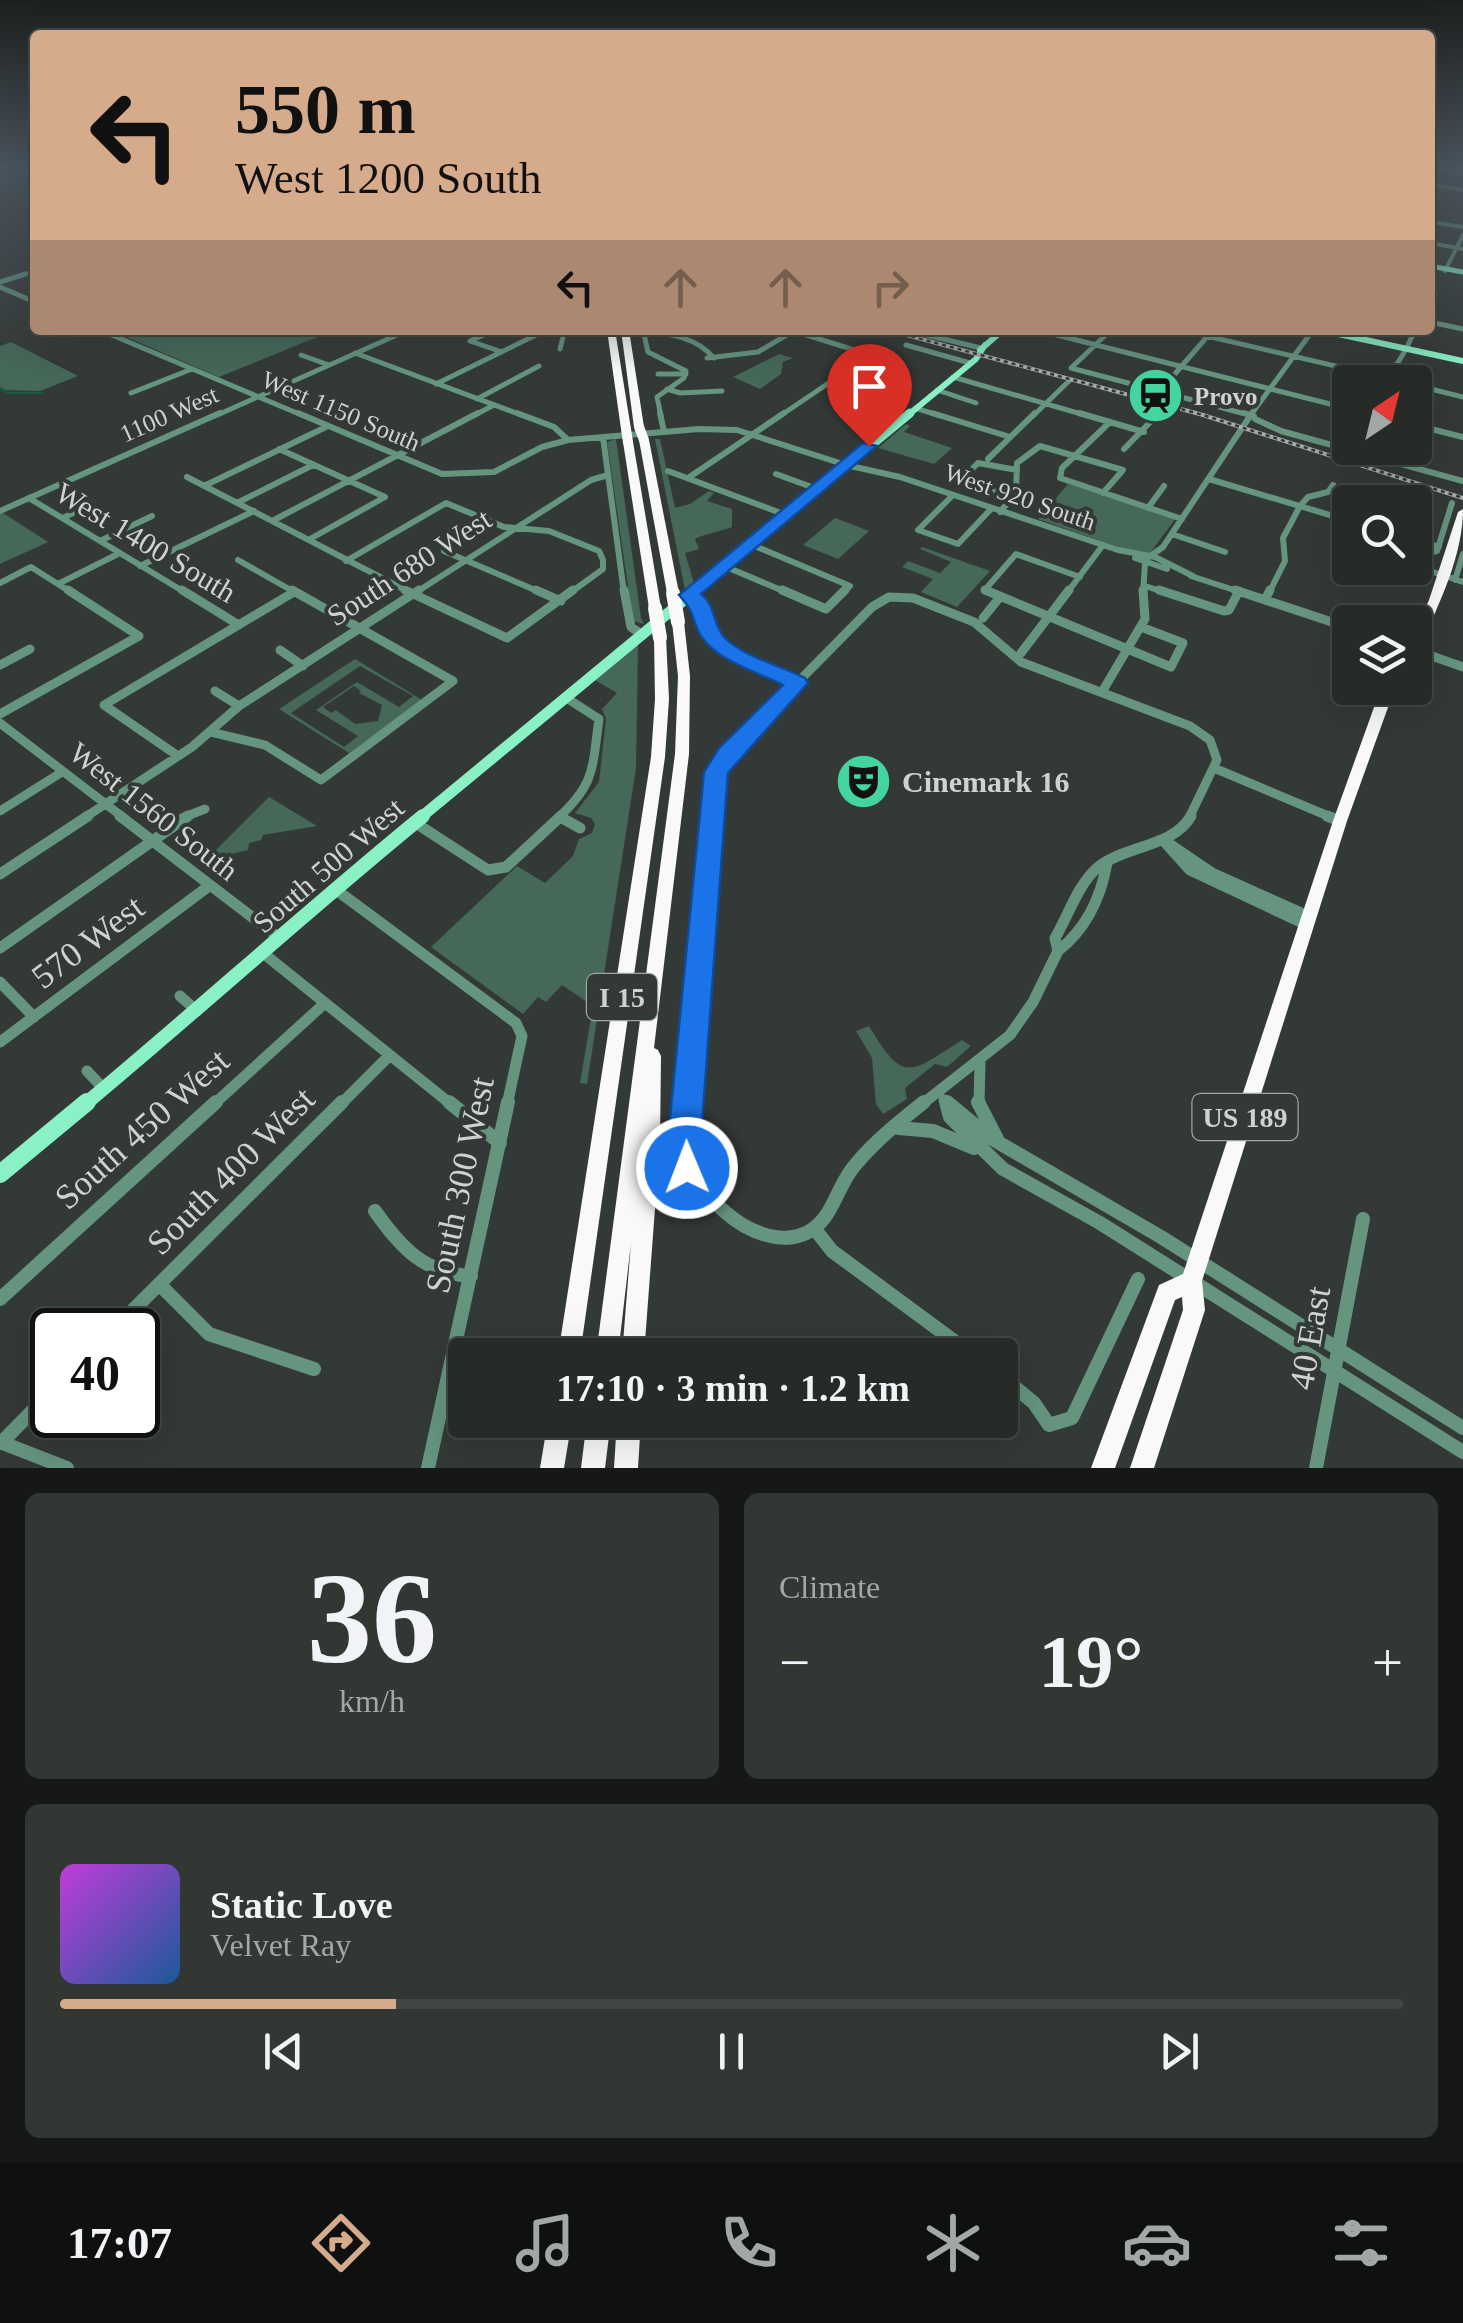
<!DOCTYPE html>
<html lang="en">
<head>
<meta charset="utf-8">
<style>
  body { margin:0; font-family:"Times New Roman",serif; background:#323734; color:#f1f3f6; height:100vh; display:flex; flex-direction:column; font-size:38px; white-space:nowrap }
  * { box-sizing:border-box; margin:0 }
  p { font-size:32px; color:#a4a7a8 }
  .icon { flex:none; width:55px; height:55px; fill:none; stroke:currentColor; stroke-width:2; stroke-linecap:round; stroke-linejoin:round }
  .map { position:relative; height:1468px; overflow:hidden }
  .panel { display:flex; flex-direction:column; gap:25px; padding:25px; background:#151816; flex:1 }
  .panel>* { flex:none }
  .guide { position:absolute; left:30px; top:30px; width:1405px; height:305px; border-radius:10px; box-shadow:0 10px 40px #0002,0 0 0 2px #424745; background:#d6ab8b; color:#111; overflow:hidden }
  .needle { width:65px; rotate:35deg }
  .controls { position:absolute; left:1332px; top:365px; display:grid; gap:20px }
  .controls a { display:grid; place-items:center; width:100px; height:100px; border-radius:10px; background:#262b28; box-shadow:0 10px 40px #0002,0 0 0 2px #424745; font-size:50px }
  .speed { position:absolute; left:30px; top:1308px; display:flex; gap:20px; font-size:50px; font-weight:700; text-align:center }
  .speed>* { display:grid; place-content:center; width:130px; height:130px; border-radius:50%; background:#262b28; box-shadow:0 10px 40px #0002,0 0 0 2px #424745; line-height:1 }
  .speed .limit { border:5px solid #111; border-radius:15px; background:#fff; color:#111 }
  .pin { position:absolute; display:grid; place-items:center; width:85px; height:85px; color:#fff; margin:-102px -42px; border-radius:50% 50% 50% 0; rotate:-45deg; box-shadow:0 0 10px #0007 }
  .pin .icon { rotate:45deg }
  .me { position:absolute; width:110px; margin:-55px; rotate:359deg; stroke-linejoin:round; filter:drop-shadow(0 0 8px #0008) }
  .turn { display:flex; align-items:center; gap:35px; height:210px; padding:0 40px; font-size:45px }
  .turn .icon { width:130px; height:130px; stroke-width:2.5 }
  .turn b { display:block; font-size:70px; line-height:85px }
  .lanes { display:flex; align-items:center; height:95px; padding:0 40px; background:#0003; justify-content:center; gap:50px; direction:ltr }
  .lanes .off { opacity:.35 }
  .big { font-size:75px; font-weight:800; line-height:1.1 }
  .panel .widget { flex:1; display:flex; flex-direction:column; justify-content:center; gap:15px; min-width:0; padding:0 35px; border-radius:15px; background:#323734 }
  .panel .dial { align-items:center; gap:0 }
  .dial b { font-size:130px; line-height:1 }
  .song { display:flex; align-items:center; gap:30px }
  .cover { width:120px; height:120px; border-radius:15px; background:linear-gradient(135deg,hsl(290 70% 55%),hsl(210 70% 35%)) }
  .played { height:10px; border-radius:5px; background:linear-gradient(90deg,#d6ab8b 25%,#424745 25%) }
  .keys { display:flex; justify-content:space-around; direction:ltr }
  .heat { display:flex; justify-content:space-between; align-items:center; font-size:55px; direction:ltr }
  .panel .tiles { flex:1; display:grid; gap:25px; grid-template-columns:1fr 1fr }
  .widget:last-child { grid-column:span 2 }
  .trip { position:absolute; left:448px; top:1338px; width:570px; height:100px; border-radius:10px; background:#262b28; box-shadow:0 10px 40px #0002,0 0 0 2px #424745; font-weight:800; line-height:100px; text-align:center }
  .tab-bar { display:flex; height:160px; justify-content:space-around; align-items:center; background:#0f1110; color:#a4a7a8 }
  .tab-bar .icon { width:70px; height:70px }
  .tab-bar .selected { color:#d6ab8b }
  .tab-bar b { font-size:45px; color:#f1f3f6 }
  .map>svg:first-child { display:block }
  .green { fill:#456858; fill-rule:evenodd }
  .lines { fill:none; stroke-linecap:round; stroke-linejoin:round }
  .stream { stroke:#185941; stroke-width:2.5 }
  .minor-far5 { stroke:#65947f; stroke-width:4 }
  .minor-far4 { stroke:#65947f; stroke-width:5 }
  .minor-far3 { stroke:#65947f; stroke-width:6 }
  .minor-far2 { stroke:#65947f; stroke-width:9 }
  .minor-far1 { stroke:#65947f; stroke-width:11 }
  .minor { stroke:#65947f; stroke-width:14 }
  .major-far5 { stroke:#8af1c5; stroke-width:5 }
  .major-far4 { stroke:#8af1c5; stroke-width:6 }
  .major-far3 { stroke:#8af1c5; stroke-width:9 }
  .major-far2 { stroke:#8af1c5; stroke-width:11 }
  .major-far1 { stroke:#8af1c5; stroke-width:14 }
  .major { stroke:#8af1c5; stroke-width:18 }
  .highway { fill:#f9f9f9; fill-rule:evenodd }
  .rail-casing { stroke:#a6aaa8; stroke-width:4 }
  .rail { stroke:#333936; stroke-width:2.5; stroke-dasharray:4; stroke-linecap:butt }
  .highway-bridge-far1 { stroke:#f9f9f9; stroke-width:10 }
  .highway-bridge { stroke:#f9f9f9; stroke-width:14 }
  .route { fill:#1a73e8; stroke:#114b97; stroke-width:2.5 }
  .labels { text-anchor:middle; dominant-baseline:central; stroke-width:8; stroke-linejoin:round; paint-order:stroke }
  .far-poi-label { font-size:25px; font-weight:bold; fill:#cfd2d0; stroke:#333936; text-anchor:start }
  .far-street-label { font-size:25px; fill:#cfd2d0; stroke:#333936 }
  .shield { fill:#333936; stroke:#a0a4a2; stroke-width:2.5 }
  .shield-label { font-size:28px; font-weight:bold; fill:#cfd2d0 }
  .street-label { font-size:30px; fill:#cfd2d0; stroke:#333936 }
  .poi-label { font-size:30px; font-weight:bold; fill:#cfd2d0; stroke:#333936; text-anchor:start }
  .near-street-label { font-size:35px; fill:#cfd2d0; stroke:#333936 }
</style>
</head>
<body>
<div class="map">
<svg width="1463" height="1468" viewBox="0 0 1463 1468">
  <rect width="100%" height="100%" fill="#333936"/>
  <path class="green" d="M110 330H330L332 331 219 377Z
    M11 342 78 376 40 391 0 390V346Z
    M779 354 793 358 783 362 781 374 760 389 733 377Z
    M906 424 910 426 904 432 952 448 934 464 878 448Z
    M616 439 641 618 644 624 633 621 607 442Z
    M655 439H660L675 508 690 504 709 491 714 493 707 501 732 509V527C722 531 701 535 695 539L699 549 685 553 694 583 685 590Z
    M1068 484 1176 518 1150 553H1135L1038 519Z
    M3 513 48 542 0 564V514Z
    M835 518 869 531 838 559 803 545Z
    M922 547 990 571 957 607 921 592 933 579 902 567 908 561 940 573 951 562 920 549Z
    M638 644 636 768 587 1084 580 1083 593 1006 562 985 546 1002 538 997 523 1014 431 947 517 866 545 883 573 856 579 839 592 833 595 824 591 818 575 813 599 782 606 719 602 709 617 693 595 680Z
    M355 659 422 700 349 753 279 709ZM360 666 413 696 399 707 357 682 316 710 358 736 344 747 291 713ZM354 686 361 691 359 693 382 705 378 721 355 724 336 710 331 713 323 707Z
    M269 797 317 826 263 835 261 840 249 843 248 850 231 854 227 884 201 865Z
    M869 1026C904 1085 910 1073 962 1040L971 1046 947 1067 935 1064 905 1088 907 1099 883 1114 876 1104 872 1058 856 1031Z"/>
  <g class="lines">
    <path class="stream" d="M0 388 8 393H43"/>
    <path class="minor-far5" d="M1430 168 1463 173
      M1430 185 1463 190
      M1430 222 1463 227
      M1430 243 1463 249
      M1445 271 1463 235
      M17 277 35 271"/>
    <path class="minor-far4" d="M0 282 25 274
      M0 287 35 302
      M1430 306 1435 295
      M1430 322 1463 329
      M100 330 304 416
      M643 330 648 352 686 371 684 378 657 397 661 416
      M906 330 981 348
      M1037 330 1350 409
      M1181 330 1404 382
      M543 331 564 334
      M794 331 870 355
      M644 333C669 332 697 338 714 358
      M470 341 502 352
      M470 341 495 330
      M906 345 970 363
      M1407 347 1415 330
      M560 349 564 333
      M355 353 524 416
      M301 355 329 365
      M707 358 758 352 795 330
      M1071 368 1253 416
      M1071 368 1111 330
      M658 374H686
      M953 377 1088 416
      M1387 381 1406 349
      M436 384 544 331
      M1415 385 1463 397
      M667 389 680 393 722 391
      M937 390 976 403
      M1160 391 1213 330
      M131 393 192 369
      M477 399 539 366
      M915 408 941 416
      M215 416 408 330
      M473 416 494 405
      M780 416 870 355
      M1033 416 1069 381
      M1157 416 1163 409
      M1250 416 1313 330"/>
    <path class="minor-far3" d="M298 413 442 474 494 472 542 447 568 440 699 429 737 430 846 465 900 477 1118 550 1155 557 1193 576
      M517 413 554 427 568 440
      M660 413 664 432
      M932 413 1010 437
      M1079 413 1144 432
      M1244 413 1254 416
      M1255 419 1281 431 1463 481
      M1110 422 1062 468 1060 478 1182 519
      M1415 425 1463 437
      M603 437 624 593
      M279 449 385 497
      M1124 449 1159 413
      M988 459 1035 413
      M668 471 786 515
      M776 474 817 489
      M187 477 411 593
      M688 478 784 413
      M1209 479 1350 521
      M204 486 326 427
      M952 496 918 530 958 544 991 509
      M1013 497 961 480 978 463 1017 470
      M29 498 186 593
      M239 502 313 465
      M1148 508 1164 486
      M0 511 220 413
      M1000 512 1016 493 1017 463 1040 446 1123 470 1103 493
      M63 518 91 504
      M274 520 478 413
      M1172 534 1225 552
      M310 539 385 497
      M1415 540 1439 547
      M100 541 152 516
      M750 544 850 586 843 593
      M444 551 542 593
      M1149 557 1163 547 1252 413
      M1135 558 1167 569
      M1415 558 1437 551 1452 503
      M238 560 296 593
      M346 561 446 503 504 527 549 531 599 551 603 560
      M140 566 254 511
      M724 566 788 593
      M1415 566 1463 582
      M1191 576 1243 593
      M1455 580 1463 554
      M0 583 31 567 72 593
      M58 584 120 553
      M1145 586 1167 593
      M415 593 591 480 608 475
      M570 593 603 569V560
      M989 593 984 591 1016 554 1080 577
      M1067 593 1103 545
      M1143 593 1145 564
      M1269 593 1285 561 1283 538 1300 506 1308 497 1328 492 1333 485"/>
    <path class="minor-far2" d="M182 590 239 625
      M405 590 507 638 573 590
      M536 590 561 601
      M624 590 631 627 641 634
      M782 590 826 609 845 590
      M985 590 1171 667 1183 643 1141 627
      M1159 590 1224 611 1229 610 1239 591
      M1235 590 1350 628
      M689 595C705 606 703 622 713 637 730 663 771 671 798 683
      M1265 600 1270 590
      M983 618 1000 597
      M280 650 303 666
      M1415 650 1463 667
      M1021 653 1069 590
      M0 665 30 649
      M215 691 239 706
      M1102 692 1145 619 1143 590
      M0 714 139 636 68 590
      M0 723 124 818
      M211 732 265 745 321 780 453 681 292 590
      M178 756 104 705 294 592
      M1214 768 1333 818
      M0 811 62 772
      M84 818 192 747 239 706 419 590
      M182 818 205 809
      M558 818C596 783 592 768 599 719L565 697
      M712 818 716 772 727 754 872 607 889 597 913 598 974 622 1021 662 1190 726 1210 740 1217 760 1189 818"/>
    <path class="minor-far1" d="M120 816 278 937
      M1327 816 1340 821
      M560 817 580 828
      M414 822 488 870 506 867 561 816
      M1163 840 1190 870 1307 925
      M1171 845 1212 873 1310 917
      M0 874 88 816
      M335 889 516 1023 522 1036 507 1105
      M0 948 188 816
      M1058 951C1086 929 1101 897 1107 863
      M263 953 452 1105
      M0 982 34 1017
      M180 996 197 1011
      M0 1042 209 886
      M87 1071 103 1088
      M944 1100 950 1105
      M946 1101 947 1105
      M213 1105 325 1003
      M340 1105 390 1055
      M688 1105 712 816
      M921 1105 1010 1035 1033 1002 1058 951 1055 938C1067 918 1078 885 1096 869 1123 845 1173 848 1191 816
      M979 1105 980 1062"/>
    <path class="minor" d="M449 1102 500 1143
      M688 1102C684 1152 683 1177 724 1211 752 1236 798 1253 825 1217 837 1200 842 1179 856 1164 875 1141 900 1121 924 1102
      M946 1102 950 1117 1003 1169 1100 1223 1463 1452
      M947 1102 989 1137 1161 1237 1463 1428
      M978 1102 997 1139
      M899 1128 933 1131 974 1148
      M375 1211C401 1248 424 1273 471 1276
      M814 1228 832 1251 973 1355
      M159 1284 209 1334 314 1369
      M0 1299 216 1102
      M113 1330 342 1102
      M1000 1375 1034 1403 1049 1425 1072 1418 1138 1279
      M0 1442 67 1468
      M1 1443 52 1391
      M428 1468 508 1102
      M1316 1468 1363 1219"/>
    <path class="major-far5" d="M1430 266 1463 272"/>
    <path class="major-far4" d="M1320 330 1463 361
      M980 350 1003 330
      M907 416 976 359 985 345"/>
    <path class="major-far3" d="M693 593 910 413"/>
    <path class="major-far2" d="M420 818 696 590"/>
    <path class="major-far1" d="M84 1105C198 1010 308 910 423 816"/>
    <path class="major" d="M0 1174 87 1102"/>
    <path class="highway" d="M607 330H615L631 429 626 432 621 429Z
      M621 330H629L644 427 639 430 634 427Z
      M644 437 649 440 679 593 673 597 667 593 639 440Z
      M628 439 633 442 661 608 655 612 649 608 623 442Z
      M1463 509C1463 555 1440 602 1421 644L1415 648V630L1429 600 1458 512Z
      M678 618 684 622 690 676 689 754 654 1048 658 1050 661 1056 660 1142 644 1355H622L631 1243 618 1355H596L675 754 678 676 672 622Z
      M660 634 666 638 669 699 665 757 580 1355H558L651 757 655 699 654 638Z
      M1381 688H1395L1347 821 1202 1281 1205 1310 1154 1468H1130L1183 1310 1182 1297 1175 1300 1115 1468H1091L1159 1285 1183 1274 1333 821Z
      M548 1420H572L564 1468H540Z
      M587 1420H611L605 1468H581Z
      M617 1420H641L638 1468H614Z"/>
    <defs>
      <path id="rail" d="M888 330 1203 415 1463 498"/>
    </defs>
    <use href="#rail" class="rail-casing"/>
    <use href="#rail" class="rail"/>
    <path class="highway-bridge-far1" d="M639 427 644 440
      M626 429 628 442"/>
    <path class="highway-bridge" d="M673 593 678 622
      M655 608 660 638"/>
  </g>
  <linearGradient id="sky" x2="0" y2="1"><stop stop-color="#1c1f1e"/><stop offset="0.45" stop-color="#4a545d"/><stop offset="1" stop-color="#4a545d" stop-opacity="0"/></linearGradient>
  <rect width="1463" height="371" fill="url(#sky)"/>
  <path class="route" d="M863 443 877 446 701 594C716 605 712 623 724 637 742 656 781 666 805 678L808 683 728 773 701 1138 703 1168 699 1180 687 1185 675 1180 668 1138 704 772 719 748 783 685C757 672 717 661 701 636 690 617 697 615 679 595Z"/>
  <defs>
    <symbol id="station-disc" viewBox="-11 -11 22 22"><circle r="9.5" fill="#44d49f" stroke="#333936"/><path d="M-3-6H3Q5-6 5-4V2Q5 4 3 4L4.5 6H3L1.5 4h-3L-3 6H-4.5L-3 4Q-5 4-5 2V-4Q-5-6-3-6ZM-3.5-4v3h7v-3ZM-3.5 1v1.5H-2V1ZM2 1v1.5H3.5V1Z" fill="#111"/></symbol>
    <symbol id="theatre-disc" viewBox="-11 -11 22 22"><circle r="9.5" fill="#44d49f" stroke="#333936"/><path d="M-5-5.5Q0-4 5-5.5V0Q5 5 0 6Q-5 5-5 0ZM-3.3-2.5H-1v1.5H-3.3ZM1-2.5H3.3v1.5H1ZM-2.8 1Q0 5.5 2.8 1Z" fill="#111"/></symbol>
  </defs>
  <g fill-rule="evenodd">
    <use href="#station-disc" x="1124" y="364" width="63" height="63"/>
    <use href="#theatre-disc" x="832" y="750" width="63" height="63"/>
  </g>
  <g class="labels">
    <g class="far-poi-label">
      <text x="1194" y="396">Provo</text>
    </g>
    <g class="far-street-label">
      <text transform="translate(341 411) rotate(23)">West 1150 South</text>
      <text transform="translate(169 414) rotate(-24)">1100 West</text>
      <text transform="translate(1020 497) rotate(19)">West 920 South</text>
    </g>
    <g class="shield">
      <rect x="587" y="974" width="70" height="46" rx="8"/>
      <rect x="1192.5" y="1094" width="105" height="46" rx="8"/>
    </g>
    <g class="shield-label">
      <text x="622" y="997">I 15</text>
      <text x="1245" y="1117">US 189</text>
    </g>
    <g class="street-label">
      <text transform="translate(146 542) rotate(31)">West 1400 South</text>
      <text transform="translate(409 567) rotate(-33)">South 680 West</text>
      <text transform="translate(154 811) rotate(38)">West 1560 South</text>
      <text transform="translate(328 865) rotate(-41)">South 500 West</text>
    </g>
    <g class="poi-label">
      <text x="902" y="781">Cinemark 16</text>
    </g>
    <g class="near-street-label">
      <text transform="translate(88 942) rotate(-37)">570 West</text>
      <text transform="translate(142 1129) rotate(-42)">South 450 West</text>
      <text transform="translate(231 1171) rotate(-45)">South 400 West</text>
      <text transform="translate(460 1185) rotate(-78)">South 300 West</text>
      <text transform="translate(1310 1338) rotate(-80)">40 East</text>
    </g>
  </g>
</svg>
<div class="controls">
<a><svg class="needle" viewBox="-14 -14 28 28"><path d="M0-13l5 13h-10z" fill="#e53935"/><path d="M0 13l5-13h-10z" fill="#a4a7a8"/></svg></a>
<a><svg class="icon" aria-label="search" viewBox="0 0 24 24"><circle cx="10" cy="10" r="6"/><path d="M15 15l6 6"/></svg></a>
<a><svg class="icon" aria-label="layers" viewBox="0 0 24 24"><path d="M12 4l9 5-9 5-9-5zM3 14l9 5 9-5"/></svg></a>
</div>
<div class="speed"><div class="limit">40</div></div>
<div class="pin" style="left:869px;top:446px;background:#d93025"><svg class="icon" aria-label="arrive" viewBox="0 0 24 24"><path d="M6 21V4h12l-3 4 3 4H6"/></svg></div>
<svg class="me" style="left:687px;top:1168px" viewBox="-20 -20 40 40"><circle r="17" fill="#1a73e8" stroke="#fff" stroke-width="3"/><path d="M0-11L8 9 0 5-8 9z" fill="#fff"/></svg>
<div class="trip">17:10 · 3 min · 1.2 km</div>
<div class="guide">
<div class="turn"><svg class="icon" aria-label="left" viewBox="0 0 24 24"><path d="M17 20v-9H6M10 6l-5 5 5 5"/></svg><div><b>550 m</b>West 1200 South</div></div>
<div class="lanes"><svg class="icon" aria-label="left" viewBox="0 0 24 24"><path d="M17 20v-9H6M10 6l-5 5 5 5"/></svg><svg class="icon off" aria-label="ahead" viewBox="0 0 24 24"><path d="M12 20V5M6 11l6-6 6 6"/></svg><svg class="icon off" aria-label="ahead" viewBox="0 0 24 24"><path d="M12 20V5M6 11l6-6 6 6"/></svg><svg class="icon off" aria-label="right" viewBox="0 0 24 24"><path d="M7 20v-9h11M14 6l5 5-5 5"/></svg></div>
</div>
</div>
<section class="panel">
<div class="tiles">
<div class="widget dial"><b>36</b><p>km/h</p></div>
<div class="widget"><p>Climate</p>
<div class="heat"><a>−</a><b class="big">19°</b><a>+</a></div>
</div>
<div class="widget">
<div class="song"><i class="cover"></i><div><b>Static Love</b><p>Velvet Ray</p></div></div>
<div class="played"></div>
<div class="keys"><svg class="icon" aria-label="previous" viewBox="0 0 24 24"><path d="M18 5L8 12l10 7zM5 5v14"/></svg><svg class="icon" aria-label="pause" viewBox="0 0 24 24"><path d="M8 5v14M16 5v14"/></svg><svg class="icon" aria-label="next" viewBox="0 0 24 24"><path d="M6 5l10 7-10 7zM19 5v14"/></svg></div>
</div>
</div>
</section>
<nav class="tab-bar">
<b>17:07</b>
<svg class="icon selected" aria-label="directions" viewBox="0 0 24 24"><path d="M12 3l9 9-9 9-9-9zM9 14v-3h6M13 9l2 2-2 2"/></svg>
<svg class="icon" aria-label="music" viewBox="0 0 24 24"><path d="M9 18V5l10-2v13"/><circle cx="6" cy="18" r="3"/><circle cx="16" cy="16" r="3"/></svg>
<svg class="icon" aria-label="phone" viewBox="0 0 24 24"><path d="M5 4h4l2 5-3 2q2 4 5 5l2-3 5 2v4C11 20 4 13 5 4z"/></svg>
<svg class="icon" aria-label="climate" viewBox="0 0 24 24"><path d="M12 3v18M4 7l16 10M4 17L20 7"/></svg>
<svg class="icon" aria-label="car" viewBox="0 0 24 24"><path d="M5 17H2v-5l4-1 3-4h7l3 4 3 1v5h-3M9 17h6M6 11h13"/><circle cx="7" cy="17" r="2"/><circle cx="17" cy="17" r="2"/></svg>
<svg class="icon" aria-label="filters" viewBox="0 0 24 24"><path d="M4 7h16M4 17h16"/><circle cx="9" cy="7" r="2"/><circle cx="15" cy="17" r="2"/></svg>
</nav>
</body>
</html>
